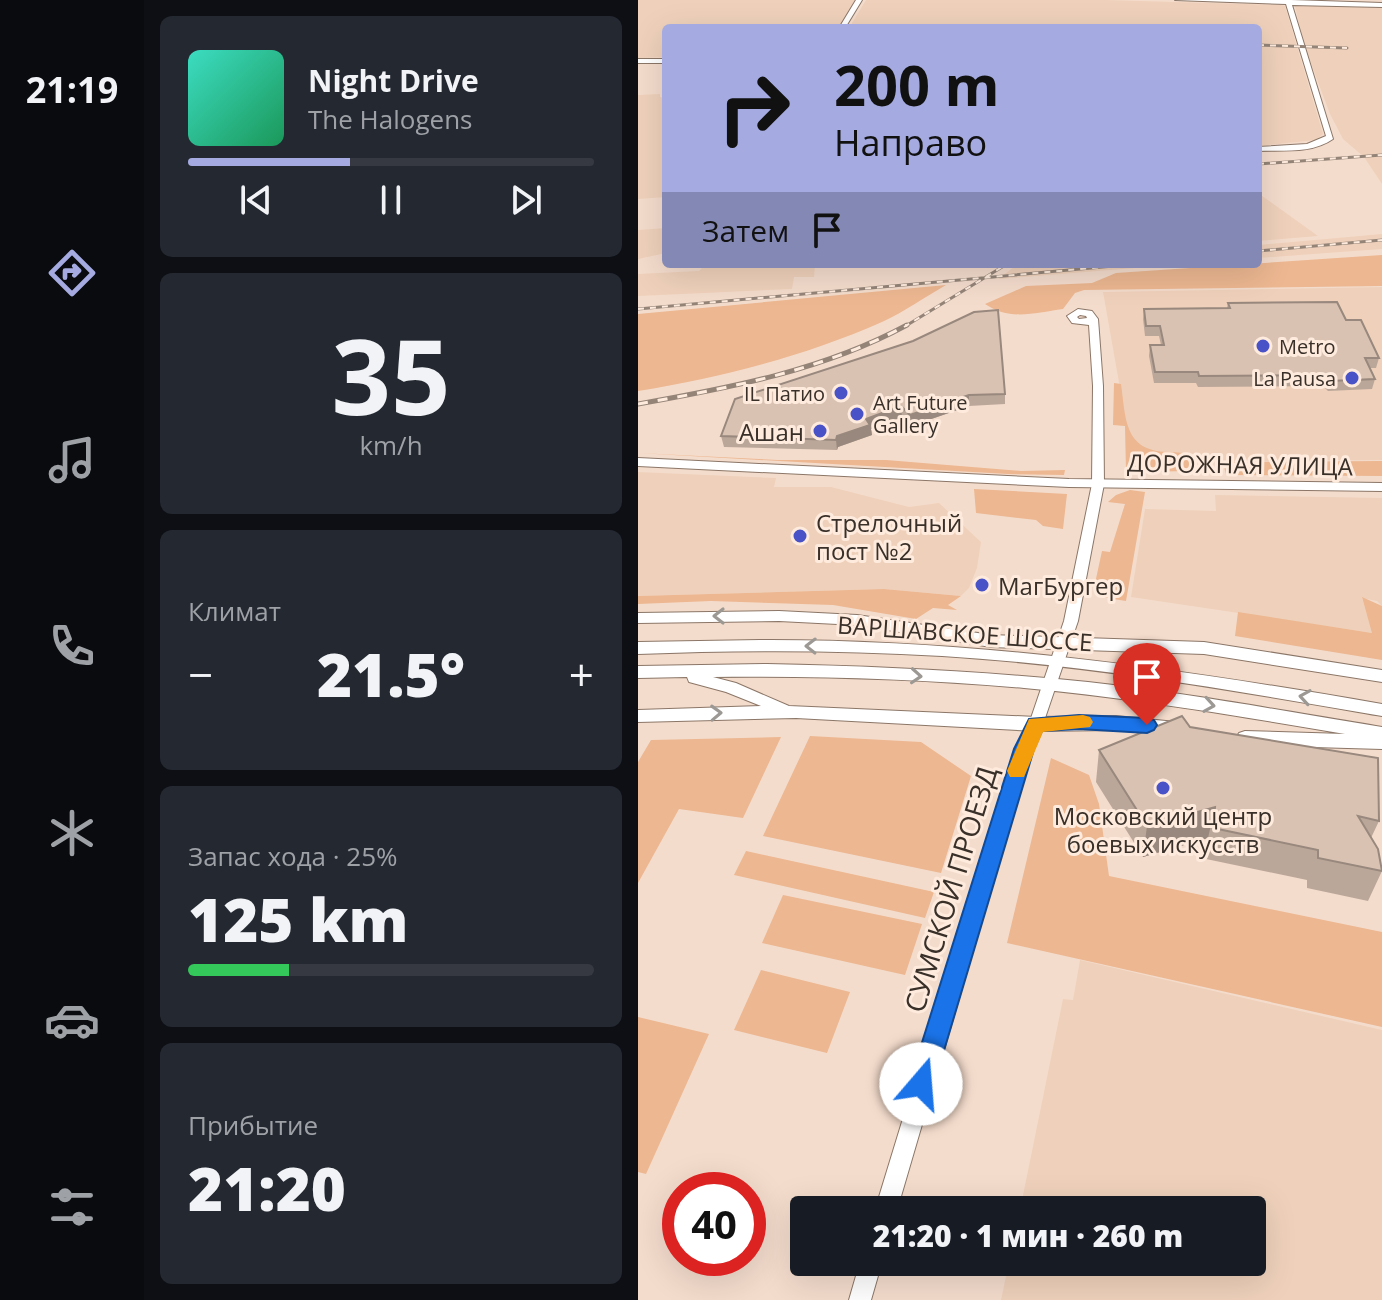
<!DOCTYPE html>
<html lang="ru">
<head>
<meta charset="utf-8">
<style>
  body { margin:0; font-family:"Open Sans",sans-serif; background:#242831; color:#f1f3f6; height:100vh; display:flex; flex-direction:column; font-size:30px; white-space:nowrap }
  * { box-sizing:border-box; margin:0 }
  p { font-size:26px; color:#9ea1a6 }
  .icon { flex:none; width:44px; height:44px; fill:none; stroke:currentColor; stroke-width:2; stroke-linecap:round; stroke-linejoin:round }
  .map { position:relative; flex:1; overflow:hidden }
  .sheet { display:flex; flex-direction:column; gap:16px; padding:16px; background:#0d0f14; width:494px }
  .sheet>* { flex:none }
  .banner { position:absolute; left:24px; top:24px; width:600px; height:244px; border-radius:8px; box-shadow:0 8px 32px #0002; background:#a5abe1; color:#111; overflow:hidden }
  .speed { position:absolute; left:24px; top:1172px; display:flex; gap:16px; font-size:40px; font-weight:700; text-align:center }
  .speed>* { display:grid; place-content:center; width:104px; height:104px; border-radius:50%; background:#171b24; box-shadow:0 8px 32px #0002; line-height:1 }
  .speed .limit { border:12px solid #d22; background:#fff; color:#111 }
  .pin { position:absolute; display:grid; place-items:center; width:68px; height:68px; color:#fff; margin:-82px -34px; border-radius:50% 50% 50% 0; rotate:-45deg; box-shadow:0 0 8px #0007 }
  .pin .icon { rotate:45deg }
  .me { position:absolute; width:88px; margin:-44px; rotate:18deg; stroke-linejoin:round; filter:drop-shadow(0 0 6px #0008) }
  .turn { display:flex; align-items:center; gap:28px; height:168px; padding:0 40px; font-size:36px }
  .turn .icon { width:104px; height:104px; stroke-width:2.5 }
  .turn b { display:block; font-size:56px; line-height:68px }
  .then { display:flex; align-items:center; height:76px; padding:0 40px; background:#0003; gap:16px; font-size:30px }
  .big { font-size:60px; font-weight:800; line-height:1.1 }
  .sheet .card { flex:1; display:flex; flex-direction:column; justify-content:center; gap:12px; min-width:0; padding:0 28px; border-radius:12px; background:#242831 }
  .sheet .dial { align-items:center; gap:0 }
  .dial b { font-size:104px; line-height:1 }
  .song { display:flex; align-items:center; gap:24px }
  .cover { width:96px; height:96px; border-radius:12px; background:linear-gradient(135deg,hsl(170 70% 55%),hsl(150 70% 35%)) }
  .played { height:8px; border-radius:4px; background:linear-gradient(90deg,#a5abe1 40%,#363941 40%) }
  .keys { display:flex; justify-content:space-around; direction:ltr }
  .heat { display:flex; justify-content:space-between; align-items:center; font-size:44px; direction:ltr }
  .charge { height:12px; border-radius:6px; background:linear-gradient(90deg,#34c759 25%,#363941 0) }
  .trip { position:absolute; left:152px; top:1196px; width:476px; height:80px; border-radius:8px; background:#171b24; box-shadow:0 8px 32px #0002; font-weight:800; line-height:80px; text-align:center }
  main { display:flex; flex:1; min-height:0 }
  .tab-bar { display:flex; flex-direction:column; width:144px; justify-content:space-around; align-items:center; background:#090b0e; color:#9ea1a6 }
  .tab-bar .icon { width:56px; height:56px }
  .tab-bar .current { color:#a5abe1 }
  .tab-bar b { font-size:36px; color:#f1f3f6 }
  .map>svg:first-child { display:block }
  .built { fill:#efd1bb }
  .green { fill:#ecb791 }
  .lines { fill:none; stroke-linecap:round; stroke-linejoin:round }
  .minor-casing { stroke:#8b7667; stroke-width:2 }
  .major-casing { stroke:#8b7667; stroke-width:2 }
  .minor { fill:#fff; fill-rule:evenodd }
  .major { fill:#fff; fill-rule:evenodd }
  .rail-far1-casing { stroke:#948478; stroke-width:3 }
  .rail-casing { stroke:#948478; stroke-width:5 }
  .rail-far1 { stroke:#feebdd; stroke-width:2; stroke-dasharray:6; stroke-linecap:butt }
  .rail { stroke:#feebdd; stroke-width:3; stroke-dasharray:10; stroke-linecap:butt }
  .wall { fill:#bba799 }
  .shaded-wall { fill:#98887d }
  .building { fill:#d9c2b2; stroke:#98887d; stroke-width:2 }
  .oneway { stroke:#9c9894 }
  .route { fill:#1a73e8; stroke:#114b97; stroke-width:2 }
  .slow { fill:#f59e0b }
  .poi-dot { fill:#4952c7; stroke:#feebdd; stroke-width:3 }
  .labels { text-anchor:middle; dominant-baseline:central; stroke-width:6; stroke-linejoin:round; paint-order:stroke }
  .far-poi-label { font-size:20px; fill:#393029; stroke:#feebdd; text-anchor:start }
  .poi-label { font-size:24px; fill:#393029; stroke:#feebdd; text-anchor:start }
  .street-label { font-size:24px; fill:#393029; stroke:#feebdd }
  .near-street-label { font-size:28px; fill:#393029; stroke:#feebdd }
</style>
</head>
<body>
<main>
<nav class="tab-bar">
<b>21:19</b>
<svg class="icon current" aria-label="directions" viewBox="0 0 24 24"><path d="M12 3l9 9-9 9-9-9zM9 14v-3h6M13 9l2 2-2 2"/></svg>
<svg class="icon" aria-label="music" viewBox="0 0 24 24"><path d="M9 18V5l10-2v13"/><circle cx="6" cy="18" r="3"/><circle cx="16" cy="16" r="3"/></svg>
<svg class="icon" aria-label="phone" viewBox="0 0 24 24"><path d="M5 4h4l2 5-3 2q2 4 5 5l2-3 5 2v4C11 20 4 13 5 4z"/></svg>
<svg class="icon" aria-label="climate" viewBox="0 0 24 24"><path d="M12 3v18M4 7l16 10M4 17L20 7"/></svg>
<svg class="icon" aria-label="car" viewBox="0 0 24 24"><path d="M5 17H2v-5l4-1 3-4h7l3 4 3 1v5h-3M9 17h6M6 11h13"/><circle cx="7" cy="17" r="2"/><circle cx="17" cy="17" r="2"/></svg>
<svg class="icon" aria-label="filters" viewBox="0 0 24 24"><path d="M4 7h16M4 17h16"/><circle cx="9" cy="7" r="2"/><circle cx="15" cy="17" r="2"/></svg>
</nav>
<section class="sheet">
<div class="card">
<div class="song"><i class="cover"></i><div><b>Night Drive</b><p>The Halogens</p></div></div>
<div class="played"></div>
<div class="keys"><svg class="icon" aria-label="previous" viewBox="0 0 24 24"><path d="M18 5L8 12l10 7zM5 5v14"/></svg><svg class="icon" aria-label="pause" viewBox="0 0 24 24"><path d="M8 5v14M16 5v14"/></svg><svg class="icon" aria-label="next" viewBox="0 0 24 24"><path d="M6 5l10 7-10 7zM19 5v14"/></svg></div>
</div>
<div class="card dial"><b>35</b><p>km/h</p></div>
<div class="card"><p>Климат</p>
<div class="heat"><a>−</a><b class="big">21.5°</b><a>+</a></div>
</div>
<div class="card"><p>Запас хода · 25%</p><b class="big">125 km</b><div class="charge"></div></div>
<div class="card"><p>Прибытие</p><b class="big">21:20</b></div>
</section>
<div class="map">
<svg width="744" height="1300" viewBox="0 0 744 1300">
  <rect width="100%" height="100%" fill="#f4dccc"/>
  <path class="built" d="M0 0H217L200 28H28V57L0 58Z
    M228 0H468L643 5 647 6 685 134 678 140 620 146V28H211Z
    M661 4 744 6V184L726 157 705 139 692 114 665 42 657 6Z
    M22 94V97L28 98V197L0 199V95Z
    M620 193 680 236 620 241Z
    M28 228V253L0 259V230Z
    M744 234V249L620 258V245Z
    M177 264 176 277H156L154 289 0 296V274L61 271 64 268 85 266Z
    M405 264H547L360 279 376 267Z
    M744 287V460L529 462 492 445 465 292Z
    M0 472 138 478 136 487H193L271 507 301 503 343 542 339 568 331 588 323 596 246 589 0 596Z
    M577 495 744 498V606L739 601 724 598 735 633 493 597 507 509 578 511Z
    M442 960 744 1030V1300H363L371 1262H614V1210H382L425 999 435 1000Z"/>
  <path class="green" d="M744 255V286L446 290 437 293 425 309C396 313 372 321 347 304L388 286 454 283 478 273Z
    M308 285C287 297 266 312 244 322 167 356 82 378 0 391V314Z
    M476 383 483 384C488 419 486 451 530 452 539 453 547 451 554 457L557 471 488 472 487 426 475 425Z
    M0 453 140 460H248L383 471 427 470 426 475 370 474Z
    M744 461V476L588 475 585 462Z
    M336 489 429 494 425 529 405 526 398 520 338 513Z
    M492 490 507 492 488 601 463 597 456 588 464 551 472 552 487 504 470 502 478 495Z
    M246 589 323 596 310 605 319 610 295 608 278 619 195 605 73 601 0 604V596Z
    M724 597 744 606V660L597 636 600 612 734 633Z
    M172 736 283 742 333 776 303 873 125 836Z
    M143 737 105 818 41 809 0 883V762L13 740Z
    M413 758 451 775 461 804 471 876 744 932V1027L369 943Z
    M108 851 296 892 287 918 96 875Z
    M145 895 284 924 267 975 124 943Z
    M123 970 212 992 189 1053 96 1030Z
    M0 1017 71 1034 8 1174 0 1172Z"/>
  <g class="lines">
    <defs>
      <path id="minor" d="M218 0H224L207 28H201Z
        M537 0H653L744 3V7L654 5 695 139C674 154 644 150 620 151V147L669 144 688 136 648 4Z
        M0 59H28V63H0Z
        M440 309 454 311 460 319 465 386 466 484 440 621 405 724 394 749 259 1210H237L378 749 391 724 426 621 454 484 455 386 451 325 434 323 429 316ZM442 315 448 316 449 318 441 319 439 317Z
        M222 1262H244L233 1300H211Z"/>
      <path id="major" d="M0 458 431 479 744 483V491L431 487 0 466Z
        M141 611 219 615 353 635 566 642 744 670V682L566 654 353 647 219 625 141 621 0 623V613Z
        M122 640C332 639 537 668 744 704V716C598 691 452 665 304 656 203 650 101 650 0 654V642Z
        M129 664C236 666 343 671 450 682 549 693 646 711 744 727V749L607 745 601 743 598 738 601 733 607 731 707 734C601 716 494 698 386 688 283 679 179 676 75 677L98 683 151 706 398 717 478 716 538 722 544 724 547 729 544 734 538 736 478 730 398 731 158 718 0 722V710L123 706 88 692 51 682 49 677 0 678V666Z"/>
    </defs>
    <use href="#minor" class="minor-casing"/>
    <use href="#major" class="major-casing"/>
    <use href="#minor" class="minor"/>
    <use href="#major" class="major"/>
    <defs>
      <path id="rail-far1" d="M620 45 709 48
        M620 164 744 155
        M620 251 744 240
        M0 309 498 264
        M266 327 369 264"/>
      <path id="rail" d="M0 404C92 388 186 370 269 325"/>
    </defs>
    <use href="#rail-far1" class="rail-far1-casing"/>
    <use href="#rail" class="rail-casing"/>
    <use href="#rail-far1" class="rail-far1"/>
    <use href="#rail" class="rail"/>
  </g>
  <path class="wall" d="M590 303 708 320 741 358 738 368H732L737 379 734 389 690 391 685 386 560 387 558 383H516L511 356 512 345H523L521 336H507L505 319 506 309 589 308Z
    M275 341 367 394V404L331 406 273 426 264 417 233 429 234 435 200 447 199 450 86 447 83 436Z
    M552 727 741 821 733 838 744 871 730 901 669 888V880L568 859 570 838 505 857 458 782 461 750Z"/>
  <path class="shaded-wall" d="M331 395V406L273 426 272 415Z
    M263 406 264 417 233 429 234 435 200 447 199 450 198 440 199 436 228 419Z
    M577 807 570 838 505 857 509 826Z"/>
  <path class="building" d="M699 302 708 320H723L741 358H727L737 379 692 381 688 375 561 376 560 372H517L512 345H526L522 326H508L506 309 592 308 590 303Z
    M360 310 367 394 331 395 272 415 263 406 228 419 232 425 199 436 198 440 83 436 97 399 275 341 336 312Z
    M544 716 552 727 740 758 741 821 720 816 740 849 744 871 680 858V850L575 828 577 807 509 826 461 750Z"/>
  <defs><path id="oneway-chevron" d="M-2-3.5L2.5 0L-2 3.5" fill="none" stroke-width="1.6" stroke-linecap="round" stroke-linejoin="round" transform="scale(2)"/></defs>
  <g class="oneway">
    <use href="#oneway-chevron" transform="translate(81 616) rotate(180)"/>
    <use href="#oneway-chevron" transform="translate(173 646) rotate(-179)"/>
    <use href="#oneway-chevron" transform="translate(278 676) rotate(4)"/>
    <use href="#oneway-chevron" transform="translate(667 697) rotate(-171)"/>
    <use href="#oneway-chevron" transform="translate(571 705) rotate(9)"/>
    <use href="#oneway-chevron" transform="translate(78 713) rotate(-2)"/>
  </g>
  <path class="route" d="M441 715 509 718 516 720 519 725 516 730 509 733 441 729 404 731 396 749 296 1084 292 1093 283 1097 274 1093 271 1084 376 749 391 719Z"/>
  <path class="slow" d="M445 715 452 717 455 722 452 727 405 732 386 777H372L369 771 391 719Z"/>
  <g class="poi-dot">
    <circle cx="625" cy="346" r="8"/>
    <circle cx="714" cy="378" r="8"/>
    <circle cx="203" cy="393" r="8"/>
    <circle cx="219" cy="414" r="8"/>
    <circle cx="182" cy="431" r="8"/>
    <circle cx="162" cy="536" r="8"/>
    <circle cx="344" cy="585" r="8"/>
    <circle cx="525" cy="788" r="8"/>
  </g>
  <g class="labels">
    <g class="far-poi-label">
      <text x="641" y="346">Metro</text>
      <text x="698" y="378" text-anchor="end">La Pausa</text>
      <text x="187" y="393" text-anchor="end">IL Патио</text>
      <text x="235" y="402">Art Future<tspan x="235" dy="23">Gallery</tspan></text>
    </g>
    <g class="poi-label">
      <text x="166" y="431" text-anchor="end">Ашан</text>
      <text x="178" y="522">Стрелочный<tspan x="178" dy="28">пост №2</tspan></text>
      <text x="360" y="585">МагБургер</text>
      <text x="525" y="815" text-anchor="middle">Московский центр<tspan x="525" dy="28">боевых искусств</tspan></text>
    </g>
    <g class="street-label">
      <text transform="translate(602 464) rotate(1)">ДОРОЖНАЯ УЛИЦА</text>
      <text transform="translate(327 633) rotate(4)">ВАРШАВСКОЕ ШОССЕ</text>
    </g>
    <g class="near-street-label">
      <text transform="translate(312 889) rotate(-73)">СУМСКОЙ ПРОЕЗД</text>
    </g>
  </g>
</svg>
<div class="speed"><div class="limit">40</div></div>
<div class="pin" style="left:509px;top:725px;background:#d93025"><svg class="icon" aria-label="arrive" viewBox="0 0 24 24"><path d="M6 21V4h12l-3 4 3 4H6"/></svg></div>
<svg class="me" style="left:283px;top:1084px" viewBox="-20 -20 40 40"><circle r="19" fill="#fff"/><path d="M0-13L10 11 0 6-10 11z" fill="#1a73e8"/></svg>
<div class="trip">21:20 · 1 мин · 260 m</div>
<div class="banner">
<div class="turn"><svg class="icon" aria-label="right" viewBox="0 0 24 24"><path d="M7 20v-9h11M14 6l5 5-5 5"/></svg><div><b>200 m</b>Направо</div></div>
<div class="then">Затем<svg class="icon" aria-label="arrive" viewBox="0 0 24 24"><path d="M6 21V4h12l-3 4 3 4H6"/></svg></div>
</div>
</div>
</main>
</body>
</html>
